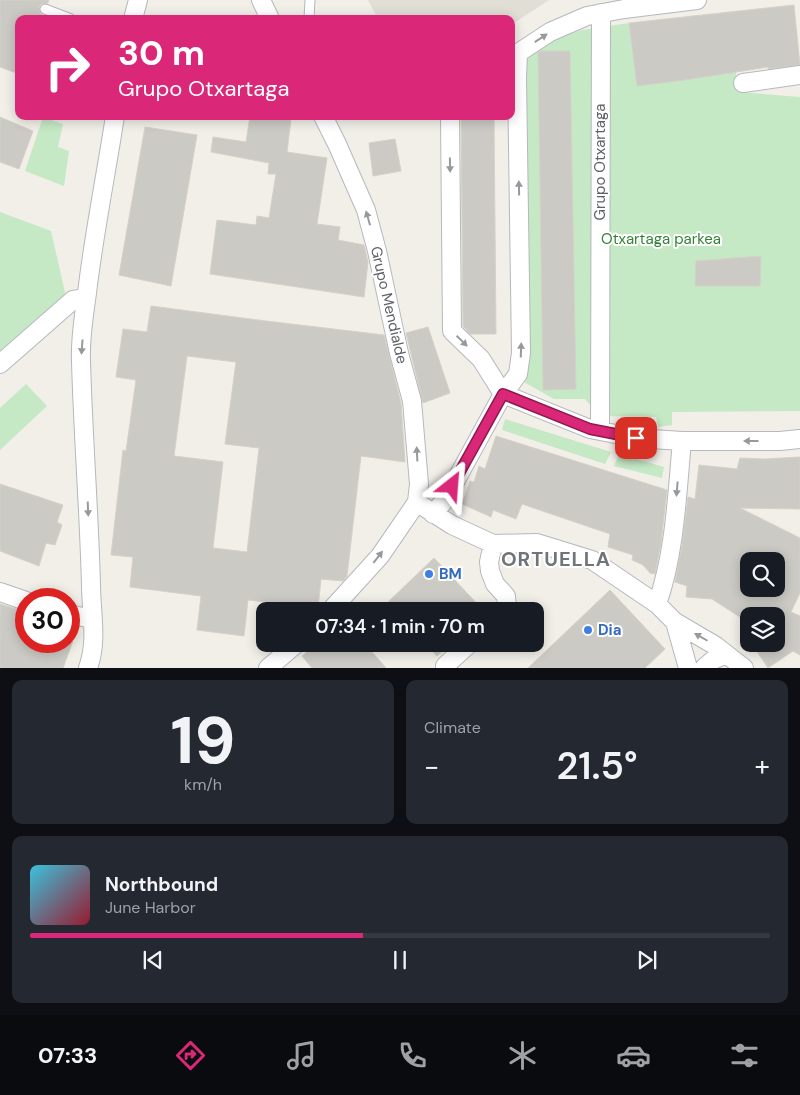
<!DOCTYPE html>
<html lang="en">
<head>
<meta charset="utf-8">
<style>
  body { margin:0; font-family:"DM Sans",sans-serif; background:#242831; color:#f1f3f6; height:100vh; display:flex; flex-direction:column; font-size:19px; white-space:nowrap }
  * { box-sizing:border-box; margin:0 }
  p { font-size:16px; color:#9ea1a6 }
  .icon { flex:none; width:28px; height:28px; fill:none; stroke:currentColor; stroke-width:2; stroke-linecap:round; stroke-linejoin:round }
  .map { position:relative; height:668px; overflow:hidden }
  .panel { display:flex; flex-direction:column; gap:12px; padding:12px; background:#0d0f14; flex:1 }
  .panel>* { flex:none }
  .hud { position:absolute; left:15px; top:15px; width:500px; height:105px; border-radius:10px; box-shadow:0 2px 12px #0003; background:#db2777; color:#fff; overflow:hidden }
  .buttons { position:absolute; left:740px; top:552px; display:grid; gap:10px }
  .buttons a { display:grid; place-items:center; width:45px; height:45px; border-radius:10px; background:#171b24; box-shadow:0 2px 12px #0003; font-size:25px }
  .speed { position:absolute; left:15px; top:588px; display:flex; gap:10px; font-size:25px; font-weight:700; text-align:center }
  .speed>* { display:grid; place-content:center; width:65px; height:65px; border-radius:50%; background:#171b24; box-shadow:0 2px 12px #0003; line-height:1 }
  .speed .limit { border:8px solid #d22; background:#fff; color:#111 }
  .pin { position:absolute; display:grid; place-items:center; width:42px; height:42px; color:#fff; margin:-21px; border-radius:10px; box-shadow:0 2px 8px #0006 }
  .me { position:absolute; width:55px; margin:-28px; rotate:28deg; stroke-linejoin:round; filter:drop-shadow(0 0 4px #0008) }
  .turn { display:flex; align-items:center; gap:18px; height:105px; padding:0 20px; font-size:22px }
  .turn .icon { width:65px; height:65px; stroke-width:2.5 }
  .turn b { display:block; font-size:35px; line-height:42px }
  .big { font-size:38px; font-weight:600; line-height:1.1 }
  .panel .tile { flex:1; display:flex; flex-direction:column; justify-content:center; gap:8px; min-width:0; padding:0 18px; border-radius:10px; background:#242831 }
  .panel .dial { align-items:center; gap:0 }
  .dial b { font-size:65px; line-height:1 }
  .song { display:flex; align-items:center; gap:15px }
  .cover { width:60px; height:60px; border-radius:8px; background:linear-gradient(135deg,hsl(190 70% 55%),hsl(350 70% 35%)) }
  .played { height:5px; border-radius:2px; background:linear-gradient(90deg,#db2777 45%,#363941 45%) }
  .keys { display:flex; justify-content:space-around; direction:ltr }
  .heat { display:flex; justify-content:space-between; align-items:center; font-size:28px; direction:ltr }
  .panel .tiles { flex:1; display:grid; gap:12px; grid-template-columns:1fr 1fr }
  .tile:last-child { grid-column:span 2 }
  .trip { position:absolute; left:256px; top:602px; width:288px; height:50px; border-radius:10px; background:#171b24; box-shadow:0 2px 12px #0003; font-weight:600; line-height:50px; text-align:center }
  .dock { display:flex; height:80px; justify-content:space-around; align-items:center; background:#090b0e; color:#9ea1a6 }
  .dock .icon { width:35px; height:35px }
  .dock .selected { color:#db2777 }
  .dock b { font-size:22px; color:#f1f3f6 }
  .map>svg:first-child { display:block }
  .education { fill:#e1ded6 }
  .green { fill:#c5e8c5 }
  .building { fill:#cccac5; stroke:#d6d1c6; fill-rule:evenodd }
  .lines { fill:none; stroke-linecap:round; stroke-linejoin:round }
  .lane-casing { stroke:#b5b8bc; stroke-width:11 }
  .street-casing { stroke:#b5b8bc; stroke-width:20 }
  .lane { stroke:#fff; stroke-width:9 }
  .street { stroke:#fff; stroke-width:18 }
  .oneway { fill:#979a9d }
  .route-casing { stroke:#8e194d; stroke-width:12 }
  .route { stroke:#db2777; stroke-width:9 }
  .shop-dot { fill:#3f7fe0; stroke:#fff; stroke-width:2 }
  .labels { text-anchor:middle; dominant-baseline:central; stroke-width:4; stroke-linejoin:round; paint-order:stroke }
  .street-label { font-size:15px; fill:#5f6368; stroke:#fff }
  .park-label { font-size:15px; fill:#348238; stroke:#fff }
  .shop-label { font-size:15px; font-weight:bold; fill:#366cbe; stroke:#fff; text-anchor:start }
  .district-label { font-size:20px; font-weight:bold; letter-spacing:1px; fill:#70757a; stroke:#fff }
</style>
</head>
<body>
<div class="map">
<svg width="800" height="668" viewBox="0 0 800 668">
  <rect width="100%" height="100%" fill="#f1efe8"/>
  <path class="education" d="M368 0H549L511 25V19H378Z"/>
  <path class="green" d="M629 23 637 86 736 72 738 92 800 97V411L672 412V425L658 427 656 417 600 416 585 399H554L524 382 521 66 523 55 545 41 582 30Z
    M43 117 63 124 58 147 69 151 64 186 25 171Z
    M0 212 51 231 66 297 0 354Z
    M26 384 47 406 0 450V408Z
    M505 419 611 452 605 464 502 430Z
    M619 454 664 467 662 478 614 466Z"/>
  <path class="building" d="M0 0H49L48 3 41 4 39 7 40 13 43 15 42 19H19V74L0 67Z
    M794 5 800 65 768 69V67L685 80 637 86 629 23Z
    M541 51H570L576 389 543 390 538 52Z
    M250 116H274L291 119 287 152 327 158 317 224 340 227 338 240 364 245 368 262 364 297 210 274 217 220 256 225 257 216 269 218 276 174H268L269 163 211 152 213 137 246 142Z
    M461 116H494L496 334H470L463 326Z
    M0 117 33 131 19 169 0 162Z
    M145 127 197 135 171 286 119 275Z
    M395 139 401 171 373 176 369 143Z
    M761 256 760 286H695L696 261Z
    M151 306 266 321 384 335 401 403 405 462 361 456 347 576 343 581 321 579 318 608 248 600 244 636 197 630 201 596 130 587 133 557 111 555 123 450 126 451 136 380 116 377 123 329 147 332ZM187 356 236 362 225 444 259 448 247 552 213 548 223 462 174 456Z
    M428 327 450 393 423 403 406 333Z
    M496 436 667 490 661 543 655 574 650 573 643 565 632 560 633 555 608 547 610 534 522 504 516 519 493 510 491 517 462 504 470 481 474 482 479 466 485 469Z
    M800 457V509L740 508 800 538V593L791 612 800 616V655L793 651 768 668 752 644H782L776 640V616H749V623L712 599 686 597 687 586 675 582 682 546 688 497 695 499 699 465 737 469 740 458 765 459ZM749 561H776V589H749Z
    M0 484 63 505 57 522 62 525 55 545 46 543 39 566 0 551Z
    M434 558 484 611H394L387 603Z
    M610 590 665 649 645 668H528Z
    M0 604 26 612V641H73L63 668H0Z
    M317 644H365L386 668H312L302 656Z
    M425 644H450L437 656Z"/>
  <g class="lines">
    <defs>
      <path id="lane" d="M45 9 71 19
        M309 19 310 0"/>
      <path id="street" d="M261 0 270 19
        M133 19 138 0
        M743 83 800 75
        M323 116 337 144 366 210 377 251 399 353 412 401 419 484 417 502 380 556 330 611
        M450 116 452 331 481 359 503 394 590 429 636 438 682 441H780L800 439
        M0 364 73 300 86 298
        M600 431 601 13
        M424 507 452 525 493 544 537 543 592 560 657 604 675 622 716 646 744 668
        M433 514 445 500 503 394 518 374 521 353 517 78 518 53 550 32 587 16 624 9 697 0
        M493 544 489 562 490 571 495 584 506 596 507 607 502 611
        M0 592 26 601
        M657 604C675 554 677 494 682 441
        M69 614 92 619
        M675 622 688 668
        M445 666 469 644
        M88 668C98 641 91 612 91 585 89 510 83 435 81 361 80 338 84 315 87 293 94 233 106 175 115 116
        M268 668 296 644
        M704 668 713 660 726 654"/>
    </defs>
    <use href="#lane" class="lane-casing"/>
    <use href="#street" class="street-casing"/>
    <use href="#lane" class="lane"/>
    <use href="#street" class="street"/>
  </g>
  <defs><path id="oneway-solid" d="M-6-.8H1V-3.2L6.5 0L1 3.2V.8H-6Z" transform="scale(1.25)"/></defs>
  <g class="oneway">
    <use href="#oneway-solid" transform="translate(541 38) rotate(-33)"/>
    <use href="#oneway-solid" transform="translate(450 165) rotate(89)"/>
    <use href="#oneway-solid" transform="translate(519 188) rotate(-91)"/>
    <use href="#oneway-solid" transform="translate(368 218) rotate(-106)"/>
    <use href="#oneway-solid" transform="translate(462 341) rotate(44)"/>
    <use href="#oneway-solid" transform="translate(82 347) rotate(94)"/>
    <use href="#oneway-solid" transform="translate(521 350) rotate(-88)"/>
    <use href="#oneway-solid" transform="translate(751 441) rotate(-180)"/>
    <use href="#oneway-solid" transform="translate(417 454) rotate(-93)"/>
    <use href="#oneway-solid" transform="translate(677 489) rotate(95)"/>
    <use href="#oneway-solid" transform="translate(88 509) rotate(88)"/>
    <use href="#oneway-solid" transform="translate(378 557) rotate(-52)"/>
    <use href="#oneway-solid" transform="translate(701 637) rotate(-150)"/>
  </g>
  <g class="lines">
    <defs>
      <path id="route" d="M452 486 503 394 590 429 636 438"/>
    </defs>
    <use href="#route" class="route-casing"/>
    <use href="#route" class="route"/>
  </g>
  <g class="shop-dot">
    <circle cx="429" cy="574" r="5"/>
    <circle cx="588" cy="630" r="5"/>
  </g>
  <g class="labels">
    <g class="street-label">
      <text transform="translate(600 162) rotate(-90)">Grupo Otxartaga</text>
      <text transform="translate(389 305) rotate(77)">Grupo Mendialde</text>
    </g>
    <g class="park-label">
      <text x="661" y="239">Otxartaga parkea</text>
    </g>
    <g class="shop-label">
      <text x="439" y="574">BM</text>
      <text x="598" y="630">Dia</text>
    </g>
    <g class="district-label">
      <text x="556" y="559">ORTUELLA</text>
    </g>
  </g>
</svg>
<div class="buttons">
<a><svg class="icon" aria-label="search" viewBox="0 0 24 24"><circle cx="10" cy="10" r="6"/><path d="M15 15l6 6"/></svg></a>
<a><svg class="icon" aria-label="layers" viewBox="0 0 24 24"><path d="M12 4l9 5-9 5-9-5zM3 14l9 5 9-5"/></svg></a>
</div>
<div class="speed"><div class="limit">30</div></div>
<div class="pin" style="left:636px;top:438px;background:#d93025"><svg class="icon" aria-label="arrive" viewBox="0 0 24 24"><path d="M6 21V4h12l-3 4 3 4H6"/></svg></div>
<svg class="me" style="left:452px;top:486px" viewBox="-20 -20 40 40"><path d="M0-17L14 15 0 8-14 15z" fill="#db2777" stroke="#fff" stroke-width="4"/></svg>
<div class="trip">07:34 · 1 min · 70 m</div>
<div class="hud">
<div class="turn"><svg class="icon" aria-label="right" viewBox="0 0 24 24"><path d="M7 20v-9h11M14 6l5 5-5 5"/></svg><div><b>30 m</b>Grupo Otxartaga</div></div>
</div>
</div>
<section class="panel">
<div class="tiles">
<div class="tile dial"><b>19</b><p>km/h</p></div>
<div class="tile"><p>Climate</p>
<div class="heat"><a>−</a><b class="big">21.5°</b><a>+</a></div>
</div>
<div class="tile">
<div class="song"><i class="cover"></i><div><b>Northbound</b><p>June Harbor</p></div></div>
<div class="played"></div>
<div class="keys"><svg class="icon" aria-label="previous" viewBox="0 0 24 24"><path d="M18 5L8 12l10 7zM5 5v14"/></svg><svg class="icon" aria-label="pause" viewBox="0 0 24 24"><path d="M8 5v14M16 5v14"/></svg><svg class="icon" aria-label="next" viewBox="0 0 24 24"><path d="M6 5l10 7-10 7zM19 5v14"/></svg></div>
</div>
</div>
</section>
<nav class="dock">
<b>07:33</b>
<svg class="icon selected" aria-label="directions" viewBox="0 0 24 24"><path d="M12 3l9 9-9 9-9-9zM9 14v-3h6M13 9l2 2-2 2"/></svg>
<svg class="icon" aria-label="music" viewBox="0 0 24 24"><path d="M9 18V5l10-2v13"/><circle cx="6" cy="18" r="3"/><circle cx="16" cy="16" r="3"/></svg>
<svg class="icon" aria-label="phone" viewBox="0 0 24 24"><path d="M5 4h4l2 5-3 2q2 4 5 5l2-3 5 2v4C11 20 4 13 5 4z"/></svg>
<svg class="icon" aria-label="climate" viewBox="0 0 24 24"><path d="M12 3v18M4 7l16 10M4 17L20 7"/></svg>
<svg class="icon" aria-label="car" viewBox="0 0 24 24"><path d="M5 17H2v-5l4-1 3-4h7l3 4 3 1v5h-3M9 17h6M6 11h13"/><circle cx="7" cy="17" r="2"/><circle cx="17" cy="17" r="2"/></svg>
<svg class="icon" aria-label="filters" viewBox="0 0 24 24"><path d="M4 7h16M4 17h16"/><circle cx="9" cy="7" r="2"/><circle cx="15" cy="17" r="2"/></svg>
</nav>
</body>
</html>
